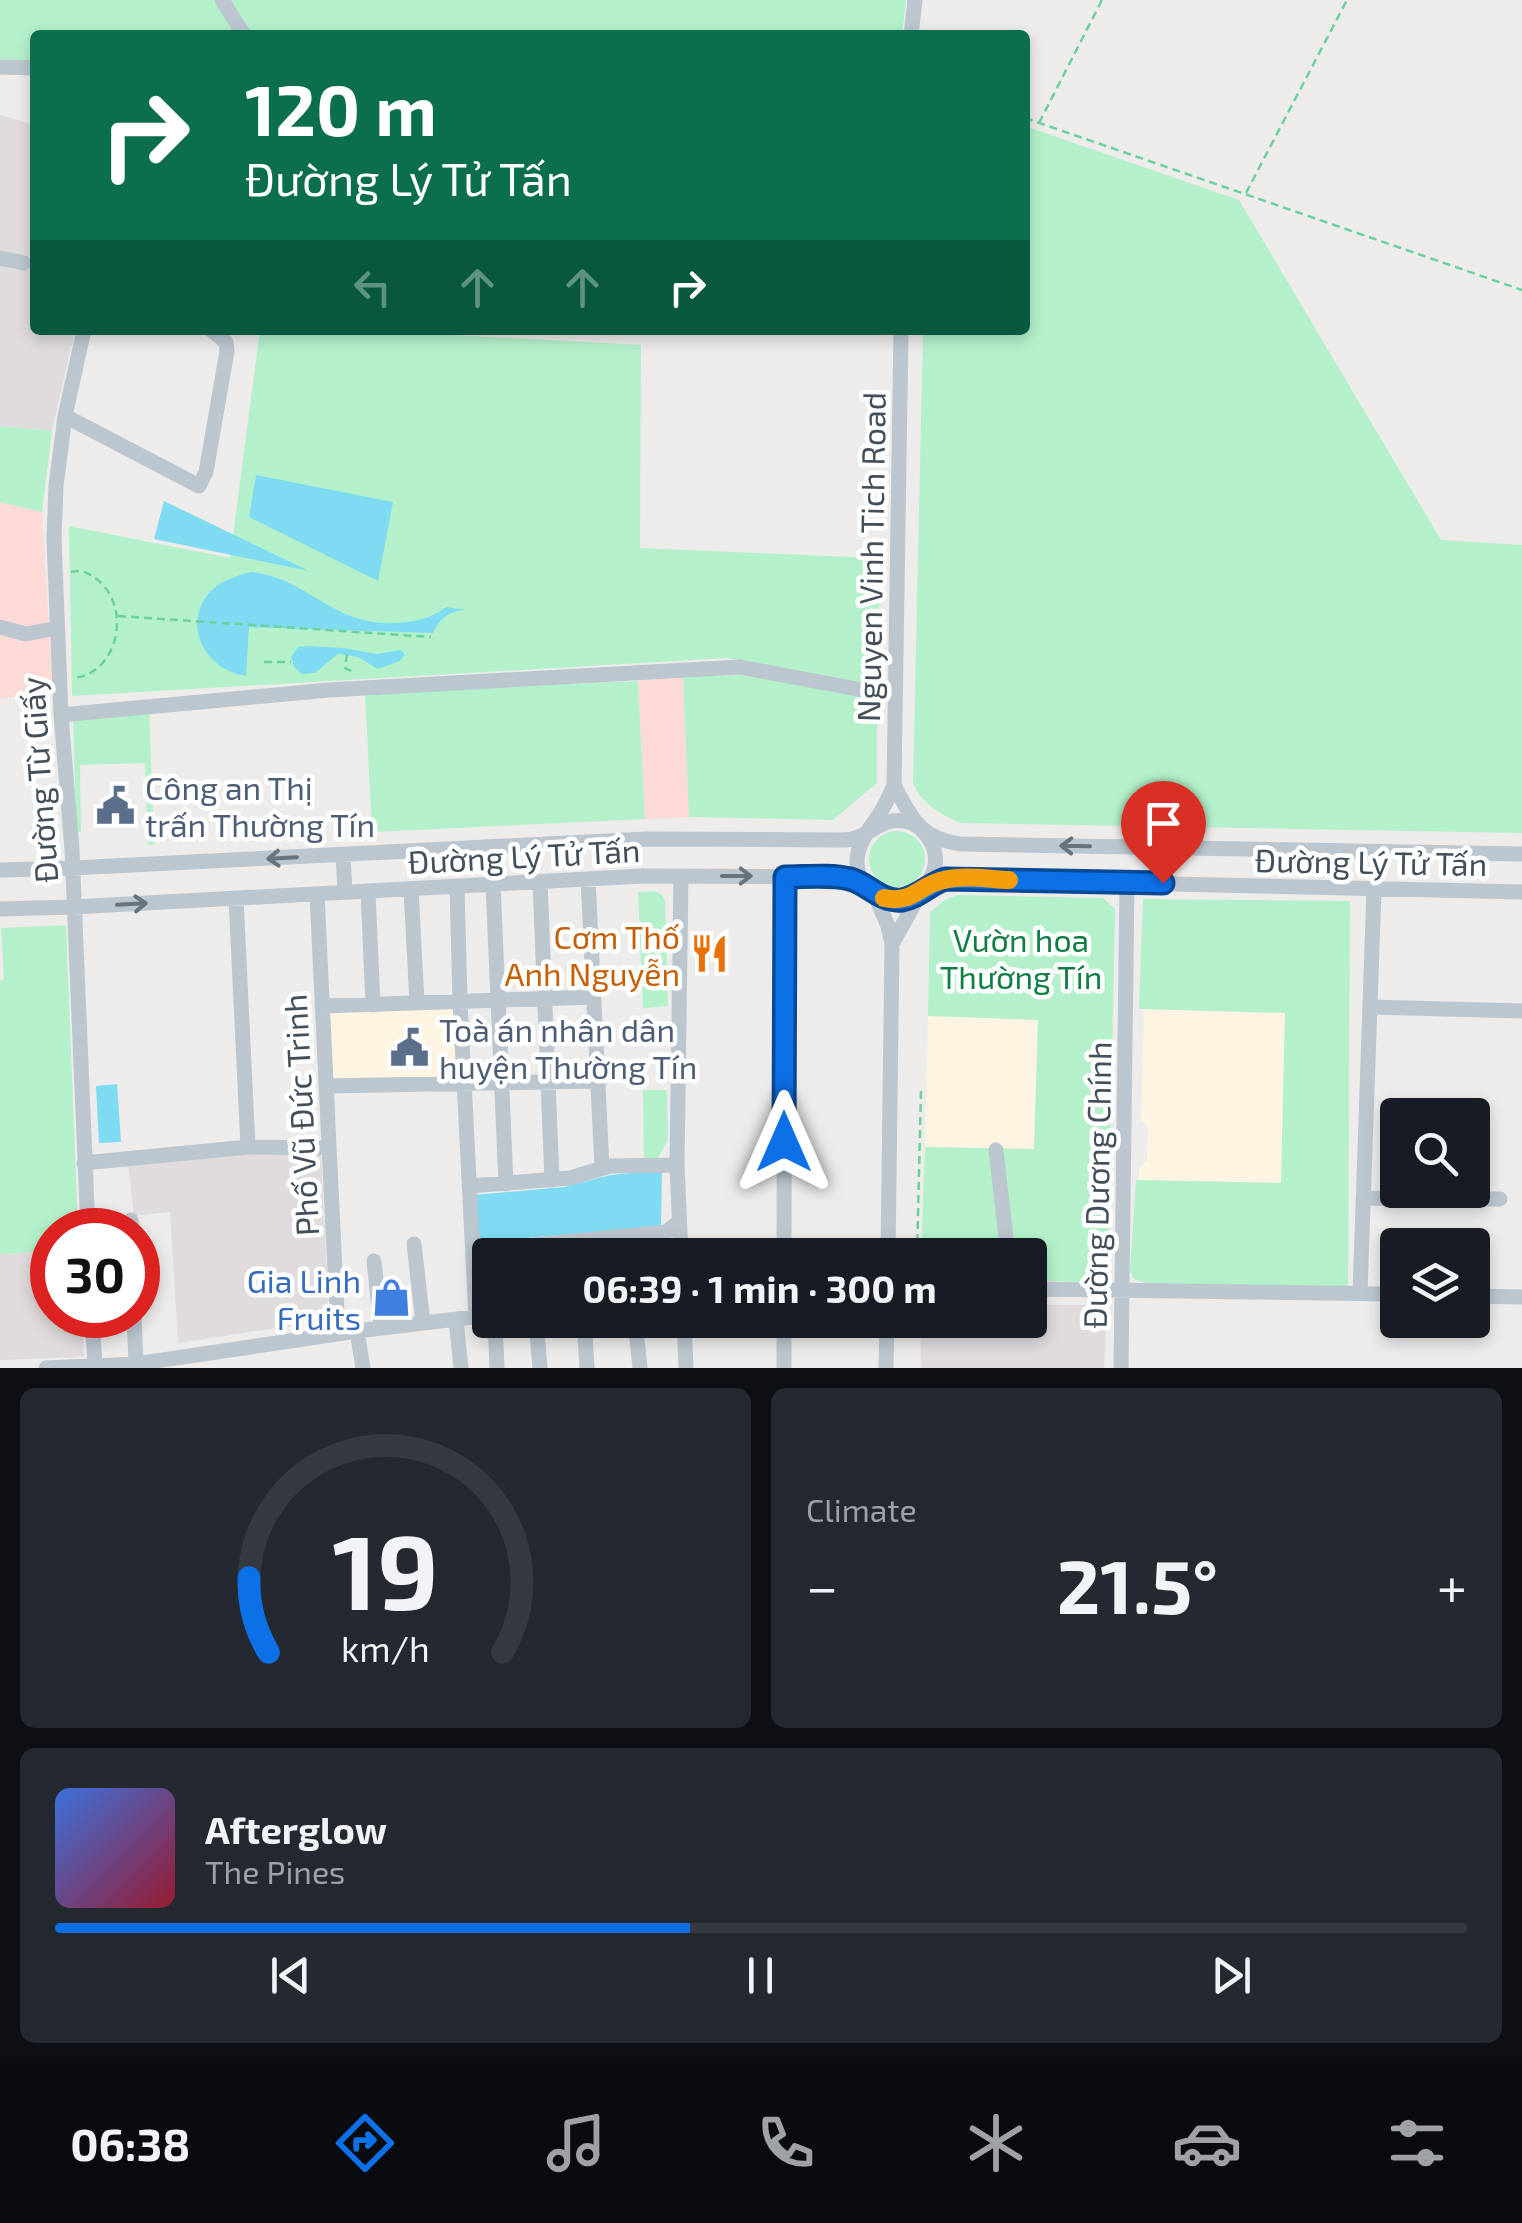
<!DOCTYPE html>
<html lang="en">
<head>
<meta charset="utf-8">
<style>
  body { margin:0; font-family:"Exo 2",sans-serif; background:#242831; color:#f1f3f6; height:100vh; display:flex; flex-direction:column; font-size:38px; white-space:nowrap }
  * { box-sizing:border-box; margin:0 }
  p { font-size:32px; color:#9ea1a6 }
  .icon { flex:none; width:55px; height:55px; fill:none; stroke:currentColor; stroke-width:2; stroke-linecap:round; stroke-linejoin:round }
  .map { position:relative; height:1368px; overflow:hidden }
  .panel { display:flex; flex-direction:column; gap:20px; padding:20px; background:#0d0f14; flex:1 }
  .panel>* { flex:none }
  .guide { position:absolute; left:30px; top:30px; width:1000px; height:305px; border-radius:10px; box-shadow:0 5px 15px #0003; background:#0b6e4f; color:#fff; overflow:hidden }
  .buttons { position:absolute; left:1380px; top:1098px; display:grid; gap:20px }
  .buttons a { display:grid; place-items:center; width:110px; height:110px; border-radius:10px; background:#171b24; box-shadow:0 5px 15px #0003; font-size:50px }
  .speed { position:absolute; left:30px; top:1208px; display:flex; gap:20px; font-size:50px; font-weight:700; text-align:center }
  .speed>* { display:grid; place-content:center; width:130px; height:130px; border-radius:50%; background:#171b24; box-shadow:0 5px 15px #0003; line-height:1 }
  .speed .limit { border:15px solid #d22; background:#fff; color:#111 }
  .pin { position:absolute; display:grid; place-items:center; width:85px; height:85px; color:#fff; margin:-102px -42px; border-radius:50% 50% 50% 0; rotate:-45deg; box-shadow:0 0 10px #0007 }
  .pin .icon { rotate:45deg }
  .me { position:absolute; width:110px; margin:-55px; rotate:0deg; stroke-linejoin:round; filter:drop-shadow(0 0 8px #0008) }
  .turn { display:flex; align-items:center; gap:35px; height:210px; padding:0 50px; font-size:45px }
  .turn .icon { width:130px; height:130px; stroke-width:2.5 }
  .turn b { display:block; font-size:70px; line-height:85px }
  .lanes { display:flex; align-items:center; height:95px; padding:0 50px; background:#0003; justify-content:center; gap:50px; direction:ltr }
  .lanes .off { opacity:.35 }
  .big { font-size:75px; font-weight:700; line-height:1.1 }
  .panel .card { flex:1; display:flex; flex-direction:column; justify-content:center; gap:15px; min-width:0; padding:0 35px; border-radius:15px; background:#242831 }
  .panel .dial { align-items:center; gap:0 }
  .dial svg { height:260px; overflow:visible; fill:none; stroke:#363941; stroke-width:7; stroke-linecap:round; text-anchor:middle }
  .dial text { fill:#f1f3f6; stroke:none }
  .song { display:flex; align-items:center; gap:30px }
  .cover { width:120px; height:120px; border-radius:15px; background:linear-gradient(135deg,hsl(220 70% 55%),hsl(350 70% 35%)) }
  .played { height:10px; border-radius:5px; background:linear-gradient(90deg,#0c70e7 45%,#363941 45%) }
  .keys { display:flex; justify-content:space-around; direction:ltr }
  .heat { display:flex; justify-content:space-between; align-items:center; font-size:55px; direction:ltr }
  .panel .tiles { flex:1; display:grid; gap:20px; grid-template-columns:1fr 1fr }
  .card:last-child { grid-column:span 2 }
  .trip { position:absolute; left:472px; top:1238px; width:575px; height:100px; border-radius:10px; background:#171b24; box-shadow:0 5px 15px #0003; font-weight:700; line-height:100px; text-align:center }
  .dock { display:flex; height:160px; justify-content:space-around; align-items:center; background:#090b0e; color:#9ea1a6 }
  .dock .icon { width:70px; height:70px }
  .dock .on { color:#0c70e7 }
  .dock b { font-size:45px; color:#f1f3f6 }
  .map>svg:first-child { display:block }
  .commercial { fill:#fdf4e1 }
  .education { fill:#e0dcdd }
  .medical { fill:#fcdad7 }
  .green { fill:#b4f1cb }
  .water { fill:#7edbf1 }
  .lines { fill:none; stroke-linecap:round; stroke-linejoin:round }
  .path { stroke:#6bd19d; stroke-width:2.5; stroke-dasharray:8 5; stroke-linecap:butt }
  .minor { stroke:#bbc6cf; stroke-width:15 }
  .oneway { stroke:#67737d }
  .route-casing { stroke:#084996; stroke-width:25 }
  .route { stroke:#0c70e7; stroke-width:18 }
  .slow { stroke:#f59e0b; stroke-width:18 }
  .labels { text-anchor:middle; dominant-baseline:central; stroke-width:9; stroke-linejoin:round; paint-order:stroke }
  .street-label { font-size:32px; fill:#434f5a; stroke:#fff }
  .service-label { font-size:32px; fill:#4e5e75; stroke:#fff; text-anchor:start }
  .food-label { font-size:32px; fill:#c56008; stroke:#fff; text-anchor:end }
  .park-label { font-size:32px; fill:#107e45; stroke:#fff }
  .shop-label { font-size:32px; fill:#366cbe; stroke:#fff; text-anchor:end }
</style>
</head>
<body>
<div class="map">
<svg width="1522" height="1368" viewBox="0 0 1522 1368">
  <rect width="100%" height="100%" fill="#eeebeb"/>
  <path class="commercial" d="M460 1002 464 1083 326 1086 322 1006Z
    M1144 1009 1285 1013 1281 1183 1139 1180V1169L1147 1160 1148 1127 1141 1120Z
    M928 1016 1038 1019 1034 1150 1108 1213 1031 1149 925 1147Z"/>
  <path class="education" d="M0 115 35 125V330H75L52 431 0 426Z
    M248 1151 321 1152 329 1320 178 1343 170 1212 134 1216 128 1163Z
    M52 1251V1315H82L84 1357 0 1360V1254Z
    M1030 1305H1090L1106 1317 1104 1368H921L920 1320H1030Z"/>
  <path class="medical" d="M0 502 42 512 53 694 0 698Z
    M683 677 689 817 645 819 638 681Z"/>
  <path class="green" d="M0 0H906L902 35H35V62L0 59Z
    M1025 126 1239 200 1441 540 1522 545V833L961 823C942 816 920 802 913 783L923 330H1025Z
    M260 330H436V334L641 345 640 548 878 558 880 670 874 681 866 683 727 658 72 696 69 526 230 558Z
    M0 426 52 431 42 512 0 502Z
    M741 675 859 695 873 704 877 712V783L833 820 689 817 683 677Z
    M638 681 645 819 372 832 365 693Z
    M149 704 154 845H148L145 763 80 765 81 832 76 831 73 708Z
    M869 859a28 28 0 1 1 56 0a28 28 0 1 1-56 0Z
    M654 891 661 894 665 900 668 1006 643 1008 638 892Z
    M958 895 1103 898 1115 909 1108 1268 1105 1274 1093 1283 1030 1280V1255H921L925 1147 1034 1149 1038 1020 928 1016 930 912 946 899Z
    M1143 899 1350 901 1348 1289 1150 1285 1134 1279 1130 1271 1136 1180 1281 1183 1285 1013 1139 1009Z
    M66 925 78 1230H52V1251L0 1254V981L4 979 1 928Z
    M643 1090H667L668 1140 657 1159 644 1160Z"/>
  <path class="water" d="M256 475 393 502 378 581 249 517Z
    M164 501 309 571 154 539Z
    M251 572C309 578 331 626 395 623 414 622 431 619 446 607L467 610C449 611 441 617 433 633L249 627 246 676C207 671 181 627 209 593 220 581 235 576 251 572Z
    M305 646 343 648 377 654 401 650 405 655 400 661 378 669 358 657 338 654 315 673 302 674 294 667 291 657 298 647Z
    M117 1084 121 1142 99 1143 96 1086Z
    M662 1170 661 1226 480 1242 474 1195 564 1187 610 1175Z"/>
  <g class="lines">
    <path class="path" d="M1025 118 1522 290
      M1039 123 1102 0
      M1246 193 1347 0
      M71 572C83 569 91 574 100 582 131 610 118 674 73 678
      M118 616 431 637
      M347 654 345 668 354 672
      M264 662H291
      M917 1255 921 1091"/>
    <path class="minor" d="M222 0 244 35
      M911 35 915 0
      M0 67 35 68
      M0 258 24 263
      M84 330 65 416 56 486 54 539 61 715 72 850 88 1230
      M65 416 199 486 206 472 227 351 226 342 211 330
      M0 627 26 634 57 628
      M61 715 329 690 740 667 894 696
      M894 785C912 819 920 838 960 844L1522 854
      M343 855 345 892
      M0 870 72 868 646 839 840 840C845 840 850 840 855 838 873 833 883 817 905 821 915 823 924 830 929 839 954 877 901 921 869 888 859 879 855 866 858 853 861 836 876 822 884 806 888 800 891 792 894 785L901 330
      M588 879 602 1168
      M540 882 552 1180
      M493 884 506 1184
      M457 886 460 1002 476 1317
      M411 889 417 1003
      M368 891 373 1005
      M874 893 888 926 892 944 888 1255
      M317 894 338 1334
      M236 898 248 1147
      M0 909 73 907 643 876 837 877 855 880 868 888
      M892 944 922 890 945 879 1522 892
      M322 1006 594 997
      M1370 1007 1522 1011
      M326 1086 598 1081
      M996 1150 1008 1255
      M84 1163 248 1147 329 1148
      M469 1186 570 1178 610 1166 677 1165
      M1364 1198 1500 1199
      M131 1220 132 1230
      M414 1244 423 1323
      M530 1255 532 1247 535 1245 666 1232 679 1222
      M681 1255 677 1165 681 876
      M784 1255 785 877
      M374 1261 381 1328
      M1030 1289 1398 1294
      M1360 1293 1374 889
      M1472 1296 1522 1297
      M92 1315 95 1365
      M134 1315 136 1364
      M456 1319 461 1368
      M495 1320 497 1368
      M536 1320 540 1368
      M584 1320 587 1368
      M635 1320 640 1368
      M684 1320 686 1368
      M784 1320V1368
      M357 1331 363 1368
      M46 1368 136 1364 357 1331 490 1315
      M886 1368 887 1320
      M1121 1368 1127 882"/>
  </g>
  <defs><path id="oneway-shaft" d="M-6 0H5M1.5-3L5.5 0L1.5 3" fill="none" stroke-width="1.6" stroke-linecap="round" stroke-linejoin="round" transform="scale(2.5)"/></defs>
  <g class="oneway">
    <use href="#oneway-shaft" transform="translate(1075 846) rotate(-179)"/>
    <use href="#oneway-shaft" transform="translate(282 858) rotate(177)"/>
    <use href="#oneway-shaft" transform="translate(737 876)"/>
    <use href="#oneway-shaft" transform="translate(132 904) rotate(-3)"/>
  </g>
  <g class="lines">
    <defs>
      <path id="route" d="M784 1142 785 877C806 877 830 874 850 879 869 884 880 902 902 900 917 898 930 884 945 879L1163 883"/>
    </defs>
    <use href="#route" class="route-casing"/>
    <use href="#route" class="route"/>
    <path class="slow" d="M884 898C914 904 918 885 944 880 964 875 988 879 1009 880"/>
  </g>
  <defs>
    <symbol id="civic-bare" viewBox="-9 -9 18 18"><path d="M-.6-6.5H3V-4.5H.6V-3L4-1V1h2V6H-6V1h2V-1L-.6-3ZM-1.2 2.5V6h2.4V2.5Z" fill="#5c6f8a" stroke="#fff" stroke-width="2.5" paint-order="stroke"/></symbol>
    <symbol id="restaurant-bare" viewBox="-9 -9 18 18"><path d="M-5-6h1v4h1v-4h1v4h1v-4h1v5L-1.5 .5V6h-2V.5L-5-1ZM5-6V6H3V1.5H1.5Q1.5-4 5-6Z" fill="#e8710a" stroke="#fff" stroke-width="2.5" paint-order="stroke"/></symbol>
    <symbol id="shop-bare" viewBox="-9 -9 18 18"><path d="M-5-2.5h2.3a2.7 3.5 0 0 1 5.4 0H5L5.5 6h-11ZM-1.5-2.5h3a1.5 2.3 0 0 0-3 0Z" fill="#3f7fe0" stroke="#fff" stroke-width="2.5" paint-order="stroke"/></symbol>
  </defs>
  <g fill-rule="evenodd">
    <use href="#civic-bare" x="88" y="778" width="55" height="55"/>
    <use href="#restaurant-bare" x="682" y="926" width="55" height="55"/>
    <use href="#civic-bare" x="382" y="1020" width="55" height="55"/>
    <use href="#shop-bare" x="364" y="1270" width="55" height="55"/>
  </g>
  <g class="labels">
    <g class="street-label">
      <text transform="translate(870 557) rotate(-89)">Nguyen Vinh Tich Road</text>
      <text transform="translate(38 780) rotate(-94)">Đường Từ Giấy</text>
      <text transform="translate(524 855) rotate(-3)">Đường Lý Tử Tấn</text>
      <text transform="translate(1371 861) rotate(1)">Đường Lý Tử Tấn</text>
      <text transform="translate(300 1115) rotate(-93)">Phố Vũ Đức Trinh</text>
      <text transform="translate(1096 1185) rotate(-89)">Đường Dương Chính</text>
    </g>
    <g class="service-label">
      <text x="145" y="787">Công an Thị<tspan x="145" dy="37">trấn Thường Tín</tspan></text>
      <text x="439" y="1029">Toà án nhân dân<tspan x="439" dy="37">huyện Thường Tín</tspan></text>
    </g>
    <g class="food-label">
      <text x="680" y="936">Cơm Thố<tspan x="680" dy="37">Anh Nguyễn</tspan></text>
    </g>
    <g class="park-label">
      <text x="1021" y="939">Vườn hoa<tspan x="1021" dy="37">Thường Tín</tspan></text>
    </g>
    <g class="shop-label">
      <text x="361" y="1280">Gia Linh<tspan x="361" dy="37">Fruits</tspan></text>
    </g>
  </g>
</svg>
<div class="buttons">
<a><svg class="icon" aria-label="search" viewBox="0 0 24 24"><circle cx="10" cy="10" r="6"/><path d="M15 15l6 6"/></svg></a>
<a><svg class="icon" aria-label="layers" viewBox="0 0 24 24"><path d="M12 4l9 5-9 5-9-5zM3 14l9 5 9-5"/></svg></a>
</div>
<div class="speed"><div class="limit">30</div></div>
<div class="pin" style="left:1163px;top:883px;background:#d93025"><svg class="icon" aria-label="arrive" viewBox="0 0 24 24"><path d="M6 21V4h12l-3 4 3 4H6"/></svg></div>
<svg class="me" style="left:784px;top:1142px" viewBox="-20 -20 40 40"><path d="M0-17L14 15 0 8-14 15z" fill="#0c70e7" stroke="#fff" stroke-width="4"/></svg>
<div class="trip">06:39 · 1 min · 300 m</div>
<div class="guide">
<div class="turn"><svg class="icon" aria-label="right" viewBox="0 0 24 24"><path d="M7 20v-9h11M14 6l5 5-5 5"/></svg><div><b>120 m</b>Đường Lý Tử Tấn</div></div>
<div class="lanes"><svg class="icon off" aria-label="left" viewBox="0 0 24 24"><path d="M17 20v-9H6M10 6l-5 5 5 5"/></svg><svg class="icon off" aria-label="ahead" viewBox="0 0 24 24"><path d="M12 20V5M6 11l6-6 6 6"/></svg><svg class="icon off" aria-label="ahead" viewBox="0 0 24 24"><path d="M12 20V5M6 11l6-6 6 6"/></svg><svg class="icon" aria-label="right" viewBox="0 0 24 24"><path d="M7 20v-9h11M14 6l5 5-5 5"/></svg></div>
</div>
</div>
<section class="panel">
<div class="tiles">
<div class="card dial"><svg viewBox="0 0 100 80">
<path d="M14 69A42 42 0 1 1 86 69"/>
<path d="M14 69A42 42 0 0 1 8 46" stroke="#0c70e7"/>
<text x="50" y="56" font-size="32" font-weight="700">19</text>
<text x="50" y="72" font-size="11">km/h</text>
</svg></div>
<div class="card"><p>Climate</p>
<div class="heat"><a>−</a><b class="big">21.5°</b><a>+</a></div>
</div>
<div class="card">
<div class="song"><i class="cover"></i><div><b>Afterglow</b><p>The Pines</p></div></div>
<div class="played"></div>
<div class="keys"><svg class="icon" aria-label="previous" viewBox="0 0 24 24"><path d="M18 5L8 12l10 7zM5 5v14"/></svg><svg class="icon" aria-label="pause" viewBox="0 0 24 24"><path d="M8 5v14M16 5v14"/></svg><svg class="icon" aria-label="next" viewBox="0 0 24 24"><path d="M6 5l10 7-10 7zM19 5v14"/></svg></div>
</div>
</div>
</section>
<nav class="dock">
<b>06:38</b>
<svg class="icon on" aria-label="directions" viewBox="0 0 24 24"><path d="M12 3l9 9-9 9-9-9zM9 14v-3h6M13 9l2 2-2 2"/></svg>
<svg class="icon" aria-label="music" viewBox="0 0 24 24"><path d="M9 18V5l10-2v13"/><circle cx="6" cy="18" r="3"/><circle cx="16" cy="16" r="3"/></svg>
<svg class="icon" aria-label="phone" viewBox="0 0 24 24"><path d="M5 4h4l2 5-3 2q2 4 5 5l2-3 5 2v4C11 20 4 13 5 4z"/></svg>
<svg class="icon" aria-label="climate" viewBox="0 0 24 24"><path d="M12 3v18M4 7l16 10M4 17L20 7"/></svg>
<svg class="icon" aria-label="car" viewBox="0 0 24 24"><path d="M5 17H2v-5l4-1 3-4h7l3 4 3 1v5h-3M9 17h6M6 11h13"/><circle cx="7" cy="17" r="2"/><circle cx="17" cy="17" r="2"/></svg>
<svg class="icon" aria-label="filters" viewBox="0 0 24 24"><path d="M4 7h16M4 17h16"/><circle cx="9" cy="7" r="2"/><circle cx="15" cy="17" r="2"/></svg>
</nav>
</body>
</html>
